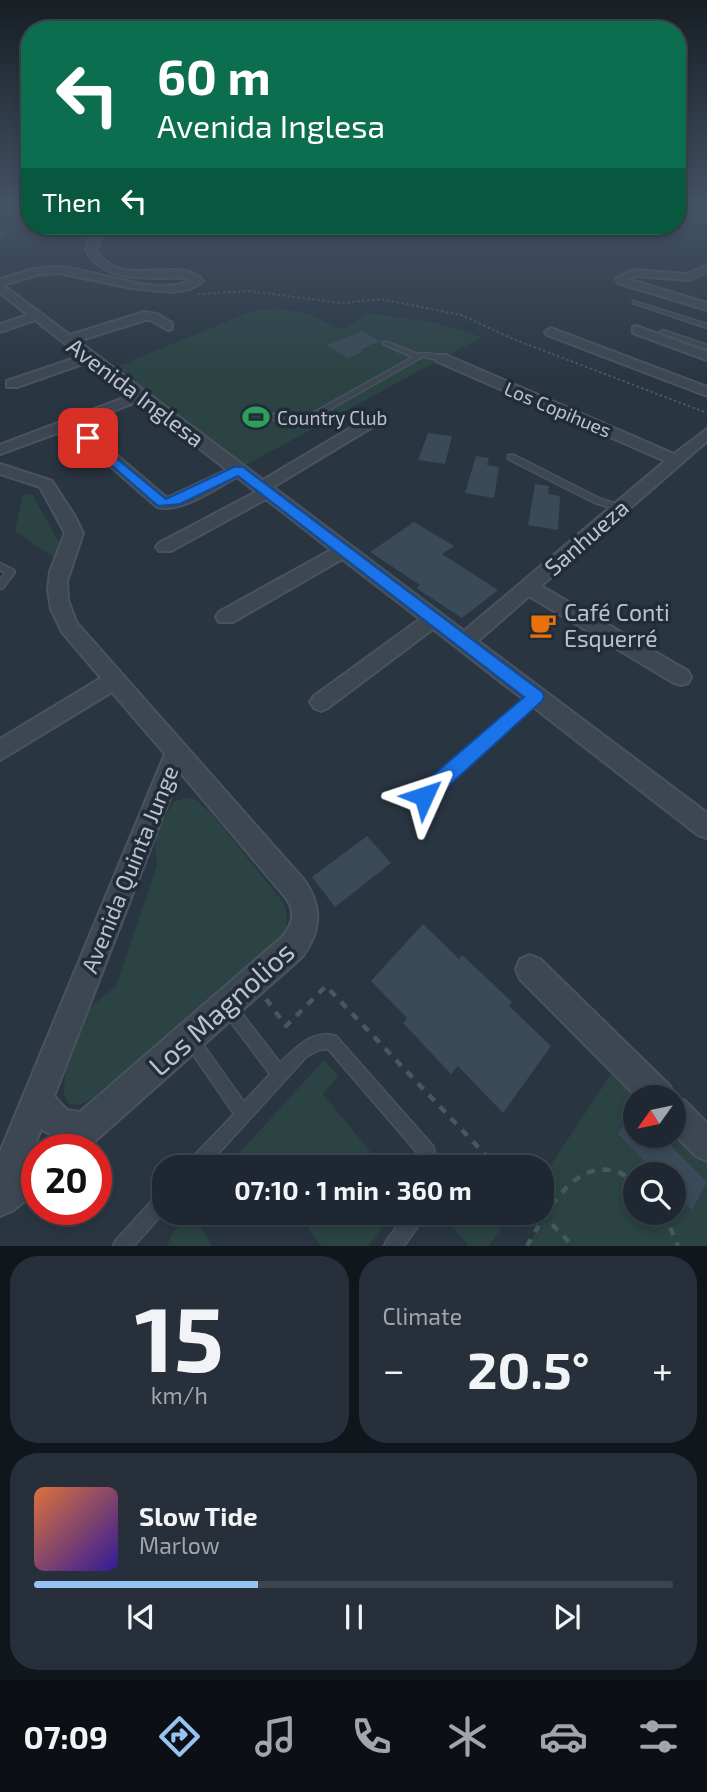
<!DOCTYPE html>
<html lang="en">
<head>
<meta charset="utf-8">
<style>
  body { margin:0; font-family:"Exo 2",sans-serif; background:#27303a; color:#f1f3f6; height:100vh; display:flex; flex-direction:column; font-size:26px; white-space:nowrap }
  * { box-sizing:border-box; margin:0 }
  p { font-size:23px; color:#a1a6ac }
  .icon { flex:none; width:38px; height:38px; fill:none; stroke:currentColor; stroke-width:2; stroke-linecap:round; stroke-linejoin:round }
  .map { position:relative; height:1246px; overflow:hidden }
  .sheet { display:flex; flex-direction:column; gap:10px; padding:10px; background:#11161c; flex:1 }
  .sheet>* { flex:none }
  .guide { position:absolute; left:21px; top:21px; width:665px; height:214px; border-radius:28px; box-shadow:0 4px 10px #0003,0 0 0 2px #3c444d; background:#0b6e4f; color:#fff; overflow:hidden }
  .needle { width:46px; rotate:237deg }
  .buttons { position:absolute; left:623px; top:1085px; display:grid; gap:14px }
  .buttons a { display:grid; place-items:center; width:63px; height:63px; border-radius:50%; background:#1f2832; box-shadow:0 4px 10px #0003,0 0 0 2px #3c444d; font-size:35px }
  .speed { position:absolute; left:21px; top:1134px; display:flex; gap:14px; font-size:35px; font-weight:700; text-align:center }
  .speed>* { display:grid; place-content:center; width:91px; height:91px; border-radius:50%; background:#1f2832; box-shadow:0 4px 10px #0003,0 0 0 2px #3c444d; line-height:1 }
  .speed .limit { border:10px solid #d22; background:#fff; color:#111 }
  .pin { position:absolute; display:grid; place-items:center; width:60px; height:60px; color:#fff; margin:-30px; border-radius:14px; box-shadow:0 4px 10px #0006 }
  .me { position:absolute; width:77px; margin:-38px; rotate:48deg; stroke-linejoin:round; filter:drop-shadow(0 0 5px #0008) }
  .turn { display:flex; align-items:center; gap:24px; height:147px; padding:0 21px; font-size:32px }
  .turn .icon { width:91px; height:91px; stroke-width:2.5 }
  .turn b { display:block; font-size:49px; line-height:60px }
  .then { display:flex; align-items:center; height:66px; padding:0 21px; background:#0003; gap:14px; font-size:26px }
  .big { font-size:52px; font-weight:700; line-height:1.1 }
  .sheet .tile { flex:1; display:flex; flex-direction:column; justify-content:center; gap:10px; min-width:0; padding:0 24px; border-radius:28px; background:#27303a }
  .sheet .dial { align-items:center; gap:0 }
  .dial b { font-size:91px; line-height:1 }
  .song { display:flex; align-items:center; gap:21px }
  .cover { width:84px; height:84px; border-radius:10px; background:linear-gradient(135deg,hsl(20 70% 55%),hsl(250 70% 35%)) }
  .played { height:7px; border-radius:4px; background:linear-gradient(90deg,#97c2f4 35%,#3c444d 35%) }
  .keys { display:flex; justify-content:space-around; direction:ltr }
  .heat { display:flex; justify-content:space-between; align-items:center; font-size:38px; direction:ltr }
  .sheet .tiles { flex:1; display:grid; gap:10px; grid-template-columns:1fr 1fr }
  .tile:last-child { grid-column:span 2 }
  .trip { position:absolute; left:152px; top:1155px; width:402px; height:70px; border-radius:28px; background:#1f2832; box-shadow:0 4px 10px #0003,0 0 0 2px #3c444d; font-weight:700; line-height:70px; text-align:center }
  .tab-bar { display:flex; height:112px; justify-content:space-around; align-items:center; background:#0c1014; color:#a1a6ac }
  .tab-bar .icon { width:49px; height:49px }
  .tab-bar .selected { color:#97c2f4 }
  .tab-bar b { font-size:32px; color:#f1f3f6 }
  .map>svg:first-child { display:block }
  .green { fill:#2b4343; fill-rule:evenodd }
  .building { fill:#3b4a58 }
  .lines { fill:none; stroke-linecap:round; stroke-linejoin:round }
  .service-casing { stroke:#49535f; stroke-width:3 }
  .minor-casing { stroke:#49535f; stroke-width:4 }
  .path-far1 { stroke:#445b5b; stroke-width:2; stroke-dasharray:2.5 2.5; stroke-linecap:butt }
  .path { stroke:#445b5b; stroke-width:4.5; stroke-dasharray:8 8; stroke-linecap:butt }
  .service { fill:#3d4752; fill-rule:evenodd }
  .minor { fill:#3d4752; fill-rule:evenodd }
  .route { fill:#1a73e8; stroke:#114b97; stroke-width:2 }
  .labels { text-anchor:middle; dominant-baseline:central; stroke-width:7; stroke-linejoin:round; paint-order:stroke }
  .far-street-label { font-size:19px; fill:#bac2cc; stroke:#212c38 }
  .far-poi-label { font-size:19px; fill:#bac2cc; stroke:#212c38; text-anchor:start }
  .street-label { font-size:23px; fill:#bac2cc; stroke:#212c38 }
  .poi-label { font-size:23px; fill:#bac2cc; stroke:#212c38; text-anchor:start }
  .near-street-label { font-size:28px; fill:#bac2cc; stroke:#212c38 }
</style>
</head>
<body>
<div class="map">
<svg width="707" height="1246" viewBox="0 0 707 1246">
  <rect width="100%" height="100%" fill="#293642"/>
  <path class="green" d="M0 204H29L23 211 19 224 7 231H0Z
    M279 308 311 315 340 329H345L366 313 437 323 482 337 242 467 116 367 252 311Z
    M23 494H32L61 546 53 557 15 531Z
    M186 798 195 799 211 813 284 903C291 929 285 934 268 953L92 1099 79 1105 69 1104 64 1095 65 1074 88 1009 116 986 157 866 155 840 170 807 175 801Z
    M324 1060 338 1076 323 1094 383 1167H231L229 1164Z
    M615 1068 644 1097H635V1136H674V1126L707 1159V1246H533L529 1243 545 1217 541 1213 543 1177ZM635 1174H674V1213H635L631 1191 635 1183Z
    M192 1213H208L198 1224 212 1246H167L172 1234Z
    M297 1213H394L368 1246H321Z
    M455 1213H511L489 1246H469L449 1222Z"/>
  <path class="building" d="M363 331 379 341 360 350 363 352 348 358 326 345Z
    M428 433 452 436 445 464 418 460Z
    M476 456 489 458 487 465 499 467 494 498 465 493Z
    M535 484 549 486 548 494 560 496 558 530 528 525Z
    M414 522 454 546 442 554 498 590 462 618 416 588 420 585 370 552Z
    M367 836 391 863 335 907 312 877Z
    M423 924 459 959 462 955 512 1002 509 1006 551 1046 503 1113 458 1066 451 1074 403 1023 407 1018 371 981Z
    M635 1108V1136H661L707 1182 692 1210 674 1191V1174H657L618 1134Z"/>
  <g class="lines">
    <defs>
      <path id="service" d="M4 231 8 232 0 237V234Z
        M633 301 707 324V328L633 303Z
        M663 330 707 345V349L661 333V331Z
        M383 342H387L417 354C424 352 438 354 444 358L441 360 422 357 299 427 285 426 263 414C272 410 285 421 295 423L413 357 383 344Z
        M508 455H514L601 499 623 506 624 508 620 511 595 503 508 459Z
        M0 563 14 570 15 572 3 588 0 589V580L5 573 0 570Z
        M536 692 540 693 541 696 540 699 428 800 424 801 420 800 418 796 420 792 532 693Z
        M229 1001 234 1003 280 1063C294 1049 314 1028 336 1036L433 1146 439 1167H423L420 1156 328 1049 319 1050 306 1057 206 1167H187L189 1161 234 1114 187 1046 185 1041 187 1036 192 1034 197 1036 244 1102 270 1074 224 1013 222 1008 224 1003Z
        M164 1192V1212L134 1246H113L116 1240 158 1194Z
        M407 1213H425L423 1219 404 1246H384L387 1240Z"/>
      <path id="minor" d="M677 211 707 216V222L677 217Z
        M100 226H110L100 239 96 250C121 292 180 253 203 281L190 289 171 292 131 288 59 273 37 275 3 285 70 335 144 312 157 314 172 323V329L168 330 150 320H145L78 341 263 480 374 414H384V420L273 487 464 631 665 461 436 361V355H446L674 454 707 429V441L541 586 688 671 691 677 688 683 681 685 674 683 529 596 478 641 707 813V838L698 835 433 629 328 708 321 711 314 708 310 702 314 696 420 619 342 559 233 622H219L216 617 219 612 331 550 266 499 171 551H159L156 547 159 543 256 492 237 477C215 488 183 513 157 507L68 429 0 454V445L131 395 88 362 17 387H7V381L81 356 35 320 0 332V324L28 315 0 293V279C18 274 38 266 58 267 96 269 156 298 191 280 183 276 173 278 164 278 134 278 103 279 86 250L90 238ZM139 401 227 470 167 498 80 424Z
        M707 265V272L689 280 635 276 628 279 707 303V310L618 283 616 278 634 270 687 274Z
        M637 326 707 352V360L633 333V327Z
        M551 328 707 387V396L547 335 545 332Z
        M0 464 52 481 74 515 83 533 67 581 68 600 76 622 304 880C323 907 321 931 302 957L85 1150H45L53 1136 41 1129 30 1158 37 1155V1192L12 1211 0 1216V1152L165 754 112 692 0 760V739L101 678 62 632 51 609 48 590 50 572 65 533 40 487 0 474ZM180 772 286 898C296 912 293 924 282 937L80 1112 67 1110 54 1096Z
        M530 955 540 959 670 1086 674 1096 685 1101 707 1123V1161L696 1156 674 1134V1097H637L520 979 516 969 520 959Z"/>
    </defs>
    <use href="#service" class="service-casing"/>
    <use href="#minor" class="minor-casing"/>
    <path class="path-far1" d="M198 294 249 291 342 303 381 299 461 315 513 339 707 413"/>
    <path class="path" d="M266 999 286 1026 326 986 497 1167
      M541 1213 573 1246
      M664 1213 678 1246
      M527 1246C545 1216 571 1160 615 1171 622 1173 629 1178 635 1181"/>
    <use href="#service" class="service"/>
    <use href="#minor" class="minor"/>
  </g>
  <linearGradient id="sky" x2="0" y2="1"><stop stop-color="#171e24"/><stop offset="0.54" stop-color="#435265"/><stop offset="1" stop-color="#435265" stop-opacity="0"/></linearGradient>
  <rect width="707" height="379" fill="url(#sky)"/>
  <path class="route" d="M88 435 166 499 234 467H243L542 692 544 696 542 701 431 802 424 804 417 802 414 796 417 789 524 697 238 476 180 504 158 506 84 441 82 438Z"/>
  <defs>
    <symbol id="stadium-bare" viewBox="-9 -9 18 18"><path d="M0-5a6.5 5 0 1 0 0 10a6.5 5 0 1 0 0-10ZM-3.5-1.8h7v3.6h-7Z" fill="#2e9e5b" stroke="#212c38" stroke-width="2.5" paint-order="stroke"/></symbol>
    <symbol id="cafe-bare" viewBox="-9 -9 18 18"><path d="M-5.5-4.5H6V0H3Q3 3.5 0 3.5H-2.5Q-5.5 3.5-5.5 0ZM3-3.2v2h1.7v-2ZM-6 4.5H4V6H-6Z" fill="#e8710a" stroke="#212c38" stroke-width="2.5" paint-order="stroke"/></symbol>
  </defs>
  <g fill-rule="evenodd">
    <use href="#stadium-bare" x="237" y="398" width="38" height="38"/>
    <use href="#cafe-bare" x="524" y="606" width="38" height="38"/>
  </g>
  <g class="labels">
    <g class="far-street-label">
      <text transform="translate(558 409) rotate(23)">Los Copihues</text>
    </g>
    <g class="far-poi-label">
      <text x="277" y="417">Country Club</text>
    </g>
    <g class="street-label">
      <text transform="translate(136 392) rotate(37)">Avenida Inglesa</text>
      <text transform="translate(586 537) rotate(-41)">Sanhueza</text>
      <text transform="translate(129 869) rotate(-68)">Avenida Quinta Junge</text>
    </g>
    <g class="poi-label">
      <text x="564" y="612">Café Conti<tspan x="564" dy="26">Esquerré</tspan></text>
    </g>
    <g class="near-street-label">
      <text transform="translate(221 1008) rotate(-42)">Los Magnolios</text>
    </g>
  </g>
</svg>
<div class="buttons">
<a><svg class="needle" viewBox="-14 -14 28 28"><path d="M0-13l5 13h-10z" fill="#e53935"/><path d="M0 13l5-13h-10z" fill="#a1a6ac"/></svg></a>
<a><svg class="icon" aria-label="search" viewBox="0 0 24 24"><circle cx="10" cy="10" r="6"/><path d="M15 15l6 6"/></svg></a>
</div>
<div class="speed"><div class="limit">20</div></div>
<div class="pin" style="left:88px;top:438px;background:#d93025"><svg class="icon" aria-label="arrive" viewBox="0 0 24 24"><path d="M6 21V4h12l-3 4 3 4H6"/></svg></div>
<svg class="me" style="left:424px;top:796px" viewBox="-20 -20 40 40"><path d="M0-17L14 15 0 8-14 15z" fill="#1a73e8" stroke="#fff" stroke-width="4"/></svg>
<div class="trip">07:10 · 1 min · 360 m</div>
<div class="guide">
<div class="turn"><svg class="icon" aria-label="left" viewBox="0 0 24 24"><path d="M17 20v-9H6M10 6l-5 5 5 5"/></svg><div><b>60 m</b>Avenida Inglesa</div></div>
<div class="then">Then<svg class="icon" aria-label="left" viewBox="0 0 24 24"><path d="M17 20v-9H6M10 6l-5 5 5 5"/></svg></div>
</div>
</div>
<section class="sheet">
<div class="tiles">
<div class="tile dial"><b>15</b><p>km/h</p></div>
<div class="tile"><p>Climate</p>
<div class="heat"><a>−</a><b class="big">20.5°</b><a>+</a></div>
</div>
<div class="tile">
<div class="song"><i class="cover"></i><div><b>Slow Tide</b><p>Marlow</p></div></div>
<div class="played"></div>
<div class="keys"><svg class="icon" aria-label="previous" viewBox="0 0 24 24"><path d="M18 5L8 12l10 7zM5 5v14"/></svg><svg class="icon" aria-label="pause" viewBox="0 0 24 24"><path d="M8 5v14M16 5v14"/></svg><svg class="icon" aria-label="next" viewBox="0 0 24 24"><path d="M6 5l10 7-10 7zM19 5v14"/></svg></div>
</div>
</div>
</section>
<nav class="tab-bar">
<b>07:09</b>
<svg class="icon selected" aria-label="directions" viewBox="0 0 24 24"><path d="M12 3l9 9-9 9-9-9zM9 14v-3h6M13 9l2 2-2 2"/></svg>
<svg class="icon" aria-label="music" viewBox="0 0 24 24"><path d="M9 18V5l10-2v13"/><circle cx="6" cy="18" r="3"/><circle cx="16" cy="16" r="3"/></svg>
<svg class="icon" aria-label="phone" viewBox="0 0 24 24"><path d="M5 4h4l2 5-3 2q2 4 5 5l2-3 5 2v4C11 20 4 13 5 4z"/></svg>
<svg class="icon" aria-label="climate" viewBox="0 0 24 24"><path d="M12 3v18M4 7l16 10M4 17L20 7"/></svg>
<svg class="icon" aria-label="car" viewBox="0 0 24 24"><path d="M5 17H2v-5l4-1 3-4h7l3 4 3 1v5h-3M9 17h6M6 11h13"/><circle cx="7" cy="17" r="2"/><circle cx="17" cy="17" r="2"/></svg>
<svg class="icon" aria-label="filters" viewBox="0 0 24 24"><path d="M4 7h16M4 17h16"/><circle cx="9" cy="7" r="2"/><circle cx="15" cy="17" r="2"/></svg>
</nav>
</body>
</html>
